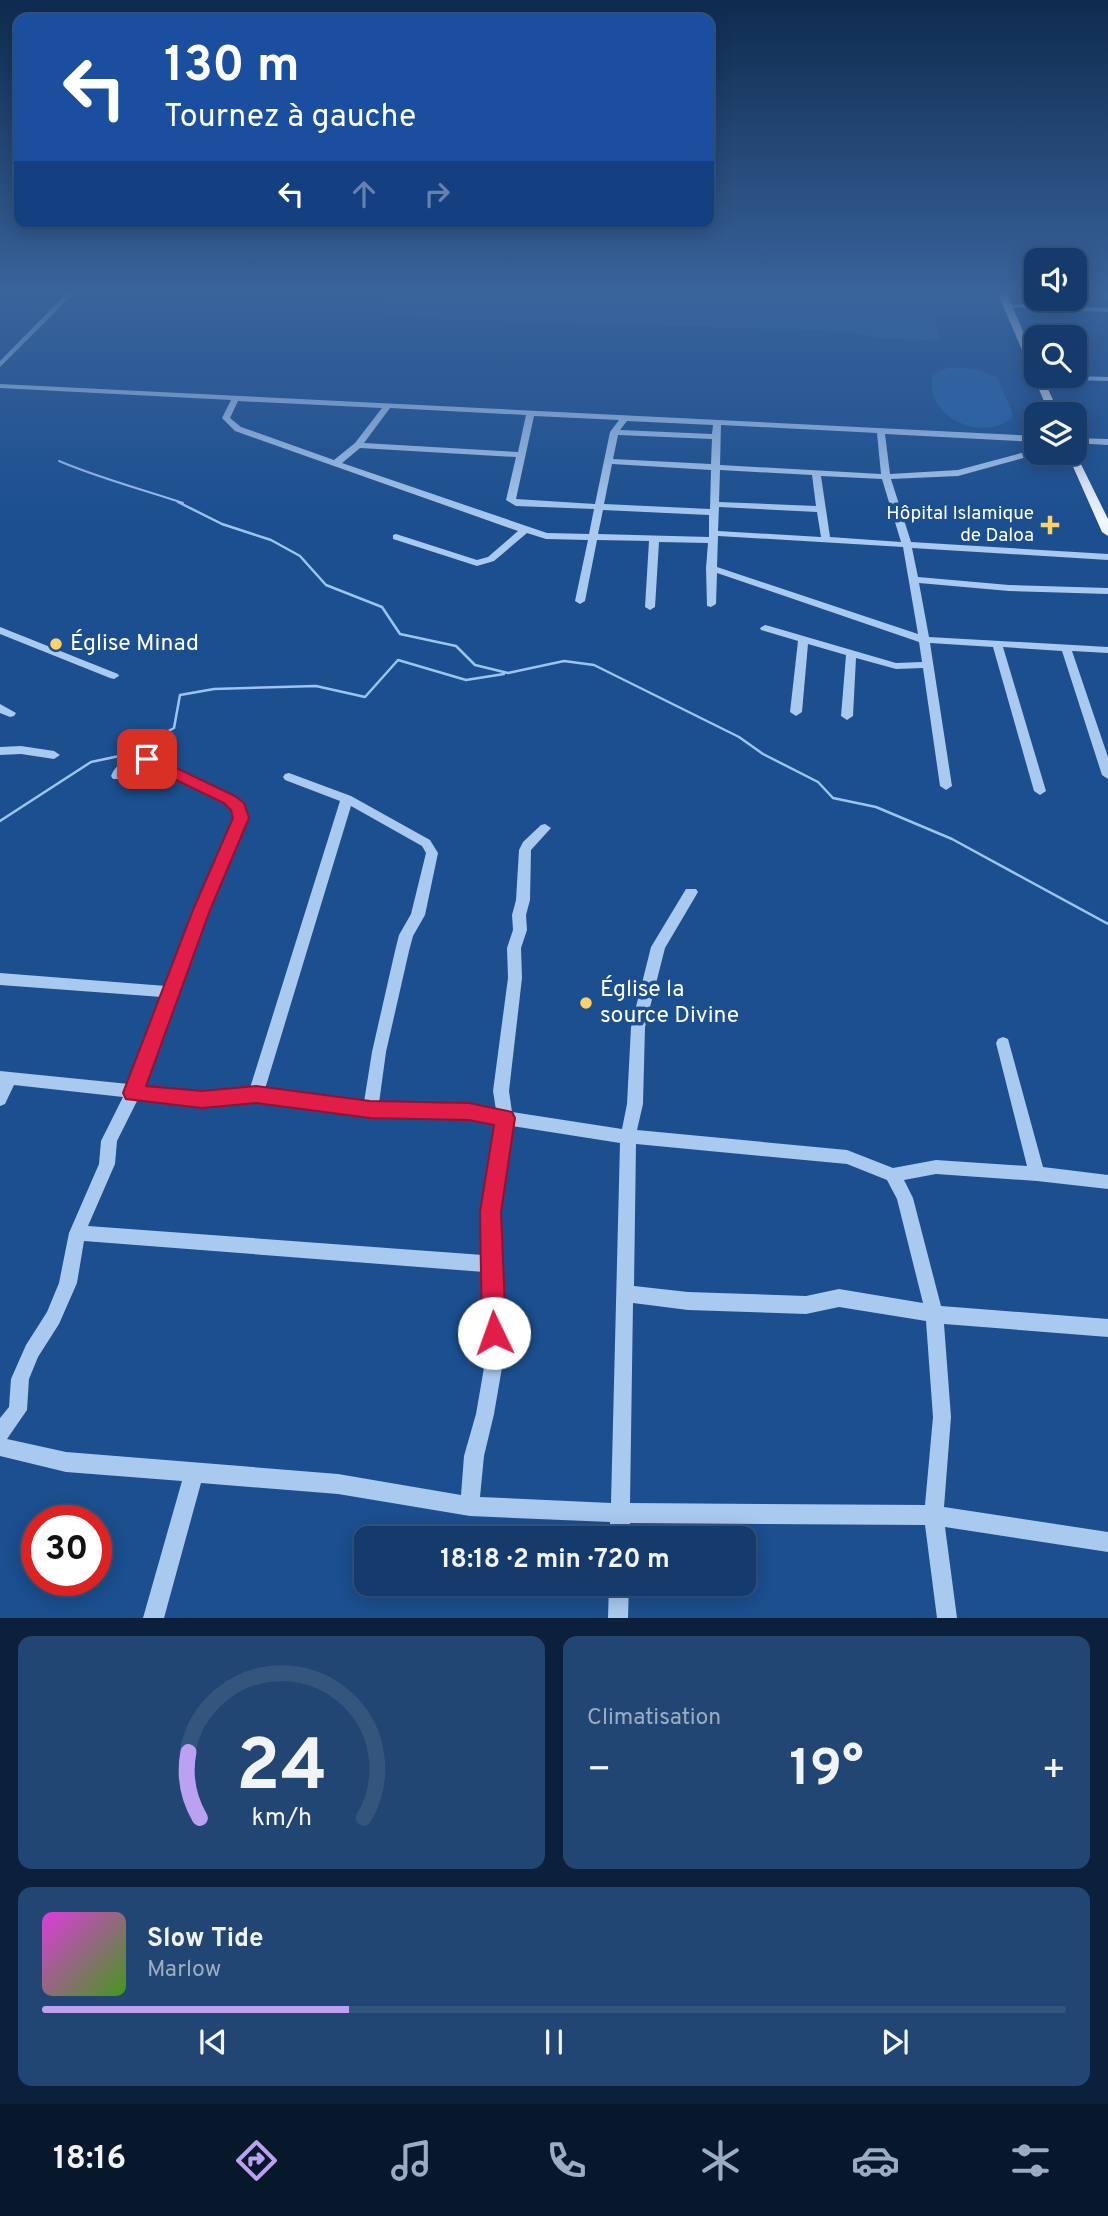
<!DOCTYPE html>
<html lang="fr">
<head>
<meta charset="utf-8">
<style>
  body { margin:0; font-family:Overpass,sans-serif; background:#214673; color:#f1f3f6; height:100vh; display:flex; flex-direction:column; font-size:26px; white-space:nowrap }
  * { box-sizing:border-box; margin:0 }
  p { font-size:23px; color:#9dadc1 }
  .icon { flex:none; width:38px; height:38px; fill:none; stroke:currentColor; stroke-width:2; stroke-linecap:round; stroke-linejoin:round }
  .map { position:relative; height:1618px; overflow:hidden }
  .side { display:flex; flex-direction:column; gap:18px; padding:18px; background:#0b203b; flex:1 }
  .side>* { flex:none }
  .guide { position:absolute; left:14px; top:14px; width:700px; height:214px; border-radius:14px; box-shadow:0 4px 18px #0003,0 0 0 2px #33557e; background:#1a4fa0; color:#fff; overflow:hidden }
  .buttons { position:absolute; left:1024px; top:248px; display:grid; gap:14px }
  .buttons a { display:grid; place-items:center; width:63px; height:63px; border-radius:14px; background:#143b6b; box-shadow:0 4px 18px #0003,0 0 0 2px #33557e; font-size:35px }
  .speed { position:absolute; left:21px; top:1505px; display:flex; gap:14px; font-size:35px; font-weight:700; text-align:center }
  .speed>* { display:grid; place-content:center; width:91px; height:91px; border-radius:50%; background:#143b6b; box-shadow:0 4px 18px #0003,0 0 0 2px #33557e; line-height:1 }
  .speed .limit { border:10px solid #d22; background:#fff; color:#111 }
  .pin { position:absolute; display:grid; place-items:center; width:60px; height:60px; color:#fff; margin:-30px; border-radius:14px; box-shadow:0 4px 10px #0006 }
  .me { position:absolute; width:77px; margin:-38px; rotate:357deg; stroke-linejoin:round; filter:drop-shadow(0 0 5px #0008) }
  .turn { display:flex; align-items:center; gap:24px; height:147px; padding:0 35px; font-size:32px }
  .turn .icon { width:91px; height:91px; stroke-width:2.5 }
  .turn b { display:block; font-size:49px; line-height:60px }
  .lanes { display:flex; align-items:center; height:66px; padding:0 35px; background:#0003; justify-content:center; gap:35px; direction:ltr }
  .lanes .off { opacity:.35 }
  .big { font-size:52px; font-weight:700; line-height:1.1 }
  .side .card { flex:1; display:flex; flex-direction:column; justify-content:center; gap:10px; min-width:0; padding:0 24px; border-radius:14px; background:#214673 }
  .side .dial { align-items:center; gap:0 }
  .dial svg { height:182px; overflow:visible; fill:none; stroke:#33557e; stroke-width:7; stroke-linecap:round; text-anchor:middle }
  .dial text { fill:#f1f3f6; stroke:none }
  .song { display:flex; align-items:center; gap:21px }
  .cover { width:84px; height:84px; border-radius:10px; background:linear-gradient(135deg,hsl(300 70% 55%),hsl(100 70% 35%)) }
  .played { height:7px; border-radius:4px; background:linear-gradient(90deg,#bca0f2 30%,#33557e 30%) }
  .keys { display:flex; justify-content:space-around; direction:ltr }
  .heat { display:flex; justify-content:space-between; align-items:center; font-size:38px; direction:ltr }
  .side .tiles { flex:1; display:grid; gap:18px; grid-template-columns:1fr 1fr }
  .card:last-child { grid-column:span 2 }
  .trip { position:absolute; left:354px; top:1526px; width:402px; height:70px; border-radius:14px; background:#143b6b; box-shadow:0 4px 18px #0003,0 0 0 2px #33557e; font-weight:700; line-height:70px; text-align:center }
  .tab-bar { display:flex; height:112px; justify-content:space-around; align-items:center; background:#08182b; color:#9dadc1 }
  .tab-bar .icon { width:49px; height:49px }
  .tab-bar .current { color:#bca0f2 }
  .tab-bar b { font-size:32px; color:#f1f3f6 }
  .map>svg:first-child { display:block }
  .green { fill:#2461a8 }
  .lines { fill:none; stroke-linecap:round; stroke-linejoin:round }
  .stream-far1 { stroke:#9cc4f0; stroke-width:2 }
  .stream { stroke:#9cc4f0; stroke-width:2.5 }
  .minor { fill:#a9c9ee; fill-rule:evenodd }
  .major { fill:#f0f6ff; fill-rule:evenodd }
  .route { fill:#e11d48; stroke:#92132f; stroke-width:2 }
  .poi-dot { fill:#ffd166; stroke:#1b4f8f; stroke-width:2.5 }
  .labels { text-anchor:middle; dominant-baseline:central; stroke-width:7; stroke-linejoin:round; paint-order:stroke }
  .far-poi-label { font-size:19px; fill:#fff; stroke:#1b4f8f; text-anchor:end }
  .poi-label { font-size:23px; fill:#fff; stroke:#1b4f8f; text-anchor:start }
</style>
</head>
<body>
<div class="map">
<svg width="1108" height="1618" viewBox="0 0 1108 1618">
  <rect width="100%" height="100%" fill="#1b4f8f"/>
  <path class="green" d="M401 294H993L1002 317 934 315 941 341 880 338 847 331 384 317V303Z
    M950 367 976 369 997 377 1012 412V418C981 443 923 417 933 374Z"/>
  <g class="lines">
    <path class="stream-far1" d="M59 461C99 478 141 489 183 503"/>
    <path class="stream" d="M178 502 222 524 271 540 300 556 326 585 382 607 400 634 456 646 475 665 508 673 564 661 594 665 739 737 763 754 818 782 833 798 876 807 952 839 1108 924
      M0 821 91 762 124 755 174 728 180 695 214 689 316 686 365 697 398 660 466 680 504 674"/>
    <path class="minor" d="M66 294H73L0 367V361Z
      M1104 294H1108V298L1106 297Z
      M1007 304 1108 308V312L1005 307V305Z
      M1036 375 1108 377V381L1038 379 1034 377Z
      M0 384 1036 436V442L885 434 890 474 958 470 1025 452 1036 446V453L1031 456 958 476 891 479 911 542 1108 554V560L912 548 918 577 1009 585 1108 588V594L1009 591 919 583 929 637 1108 647V653L1072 651 1108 757V779L1102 775 1062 651 1003 647 1046 791 1040 795 1034 791 993 647 930 643 952 786 946 790 940 786 923 668 896 669 856 658 853 716 847 720 841 716 846 655 808 644 802 712 796 716 790 712 798 641 761 630 760 628 765 625 769 626 896 663 922 662 919 642 717 573 716 604 711 607 707 606 706 568 708 543 659 542 655 607 650 610 645 607 649 541 597 540 585 601 580 604 575 601 588 540 546 539 527 533 494 561 477 566 393 539V535L396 534 477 560 488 557 518 531 235 431 222 418 231 400 0 388ZM238 401 382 408 355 443 334 460 241 427 230 418ZM390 408 526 415 518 452 364 443ZM534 416 619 420 610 432 595 504 516 499ZM627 421 713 425 712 434 620 430ZM721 425 877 433 881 474 720 465ZM618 435 712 439 711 464 613 459ZM360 448 516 457 506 500 516 506 594 509 589 534 547 533 342 463ZM612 464 711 470 710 509 604 504ZM720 470 812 475 816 506 719 502ZM821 476 882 479 901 542 830 537ZM719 507 817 512 821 537 718 531ZM603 510 709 515V537L598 534ZM718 536 903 547 918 634 717 567Z
      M1074 438 1108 439V445L1074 443Z
      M0 627 118 674 119 676 114 679 110 678 0 634Z
      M0 704 16 713 14 716 10 717 0 713Z
      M21 746 54 751 60 755 54 759 21 754 0 755V747Z
      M147 755 233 797 243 804 247 818 208 910 143 1086 202 1092 250 1088 340 801 285 780 283 777 285 774 289 773 351 796 430 840 438 853 425 915 413 936 409 951 386 1052 379 1103 469 1105 496 1110 493 1091 508 978 507 948 513 930 512 915 516 900 519 850 523 842 541 825 545 824 551 828 531 850 530 900 526 915 527 930 521 948 522 978 509 1091 512 1112 622 1129 627 1104 631 1027 651 947 686 889H696L698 892 665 948 645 1027 643 1104 637 1130 847 1150 893 1168 936 1160 1027 1166 996 1043 998 1039 1003 1037 1008 1039 1043 1167 1108 1175V1189L1037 1181 936 1174 904 1180 913 1198 941 1306 1108 1319V1337L944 1324 951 1417 944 1507 1108 1532V1552L945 1527 957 1618H937L925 1525 630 1523V1538H610V1522L470 1516 338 1494 201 1483 164 1618H143L182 1481 66 1472 0 1456V1418L9 1407 11 1379 26 1345 47 1312 59 1283 69 1233 99 1164 101 1141 123 1097 14 1085 5 1104 0 1106V1071L129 1084 162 997 0 985V973L166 986 194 910 235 818 233 809 225 803 145 763C135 764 126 770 121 779H113L111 776C117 761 132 756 147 755ZM351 806 422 846 426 853 411 914 399 935 395 951 372 1052 364 1102 265 1089ZM138 1099 202 1106 256 1101 370 1117 469 1119 496 1123 482 1212 483 1255 88 1226 115 1164 117 1141ZM512 1126 620 1143 611 1503 480 1497 484 1456 494 1414 504 1356 498 1212ZM636 1144 847 1164 887 1180 897 1199 923 1303 839 1289 806 1296 688 1292 634 1286ZM84 1241 484 1272 486 1356 476 1414 464 1456 461 1495 338 1474 66 1452 7 1439 27 1410 29 1379 38 1357 59 1324 77 1283ZM633 1303 688 1310 806 1314 839 1307 926 1321 933 1417 925 1505 630 1503Z
      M609 1584H629L628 1618H608Z"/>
    <path class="major" d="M998 294H1007L1036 362V376H1042L1060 415H1050Z
      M1074 450 1108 519V536L1102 532 1067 453H1074Z"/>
  </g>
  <linearGradient id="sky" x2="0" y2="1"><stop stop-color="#0f2b4f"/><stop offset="0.56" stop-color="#39639b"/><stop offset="1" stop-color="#39639b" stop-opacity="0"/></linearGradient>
  <rect width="1108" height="521" fill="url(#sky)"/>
  <path class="route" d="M147 754 235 796 244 803 249 818 210 910 146 1086 202 1091 256 1086 370 1101 469 1103 512 1112 515 1118 501 1212 506 1333 502 1341 494 1345 486 1341 482 1333 480 1212 494 1125 469 1120 370 1118 256 1103 202 1108 126 1099 123 1093 193 910 233 818 231 810 224 803 141 763 139 759 141 756Z"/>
  <g class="poi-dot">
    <path d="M1046.5 514.5h7v7h7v7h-7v7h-7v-7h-7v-7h7z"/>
    <circle cx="56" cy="644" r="7"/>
    <circle cx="586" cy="1003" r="7"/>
  </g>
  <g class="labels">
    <g class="far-poi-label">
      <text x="1034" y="514">Hôpital Islamique<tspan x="1034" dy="22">de Daloa</tspan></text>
    </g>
    <g class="poi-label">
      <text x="70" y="644">Église Minad</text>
      <text x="600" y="990">Église la<tspan x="600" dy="26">source Divine</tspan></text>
    </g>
  </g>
</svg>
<div class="buttons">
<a><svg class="icon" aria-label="sound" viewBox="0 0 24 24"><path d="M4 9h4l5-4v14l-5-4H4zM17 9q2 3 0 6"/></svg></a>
<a><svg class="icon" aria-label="search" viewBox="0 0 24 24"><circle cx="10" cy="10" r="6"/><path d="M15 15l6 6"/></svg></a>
<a><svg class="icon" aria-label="layers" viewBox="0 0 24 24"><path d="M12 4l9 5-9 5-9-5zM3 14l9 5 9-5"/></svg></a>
</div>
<div class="speed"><div class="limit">30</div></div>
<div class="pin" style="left:147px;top:759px;background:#d93025"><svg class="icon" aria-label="arrive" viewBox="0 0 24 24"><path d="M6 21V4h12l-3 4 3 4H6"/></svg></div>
<svg class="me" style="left:494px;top:1333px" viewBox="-20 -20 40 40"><circle r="19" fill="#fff"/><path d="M0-13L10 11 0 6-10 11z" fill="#e11d48"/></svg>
<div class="trip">18:18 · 2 min · 720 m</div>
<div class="guide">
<div class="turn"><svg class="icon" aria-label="left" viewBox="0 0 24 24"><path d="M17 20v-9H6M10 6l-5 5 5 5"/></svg><div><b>130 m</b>Tournez à gauche</div></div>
<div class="lanes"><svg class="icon" aria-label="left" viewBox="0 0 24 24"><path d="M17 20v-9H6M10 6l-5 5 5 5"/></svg><svg class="icon off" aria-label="ahead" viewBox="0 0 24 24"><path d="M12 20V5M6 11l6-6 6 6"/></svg><svg class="icon off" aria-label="right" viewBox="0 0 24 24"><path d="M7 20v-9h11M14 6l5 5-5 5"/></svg></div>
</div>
</div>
<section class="side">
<div class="tiles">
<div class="card dial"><svg viewBox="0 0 100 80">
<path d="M14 69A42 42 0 1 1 86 69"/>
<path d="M14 69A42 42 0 0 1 9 40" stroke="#bca0f2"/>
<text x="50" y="56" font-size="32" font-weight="700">24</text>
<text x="50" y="72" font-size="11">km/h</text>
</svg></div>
<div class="card"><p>Climatisation</p>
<div class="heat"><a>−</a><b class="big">19°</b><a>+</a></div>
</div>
<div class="card">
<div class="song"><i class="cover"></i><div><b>Slow Tide</b><p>Marlow</p></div></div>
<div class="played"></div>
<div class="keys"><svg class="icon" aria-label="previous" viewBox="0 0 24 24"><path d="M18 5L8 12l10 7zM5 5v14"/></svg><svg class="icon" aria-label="pause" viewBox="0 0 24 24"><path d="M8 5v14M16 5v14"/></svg><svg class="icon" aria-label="next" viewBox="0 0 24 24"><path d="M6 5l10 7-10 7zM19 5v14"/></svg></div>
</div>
</div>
</section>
<nav class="tab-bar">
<b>18:16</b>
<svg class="icon current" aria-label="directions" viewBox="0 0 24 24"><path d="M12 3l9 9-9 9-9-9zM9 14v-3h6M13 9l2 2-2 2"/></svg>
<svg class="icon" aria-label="music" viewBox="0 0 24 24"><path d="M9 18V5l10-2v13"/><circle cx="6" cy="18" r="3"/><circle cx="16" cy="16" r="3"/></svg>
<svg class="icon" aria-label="phone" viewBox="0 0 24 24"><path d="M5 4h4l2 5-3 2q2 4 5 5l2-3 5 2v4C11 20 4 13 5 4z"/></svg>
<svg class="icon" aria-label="climate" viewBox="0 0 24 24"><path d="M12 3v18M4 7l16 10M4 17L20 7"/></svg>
<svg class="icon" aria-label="car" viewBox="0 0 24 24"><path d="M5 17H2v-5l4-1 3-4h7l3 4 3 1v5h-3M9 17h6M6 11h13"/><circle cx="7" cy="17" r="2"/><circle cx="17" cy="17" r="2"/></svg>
<svg class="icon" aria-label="filters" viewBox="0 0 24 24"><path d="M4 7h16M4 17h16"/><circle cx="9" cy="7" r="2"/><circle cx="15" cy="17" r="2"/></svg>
</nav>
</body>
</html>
